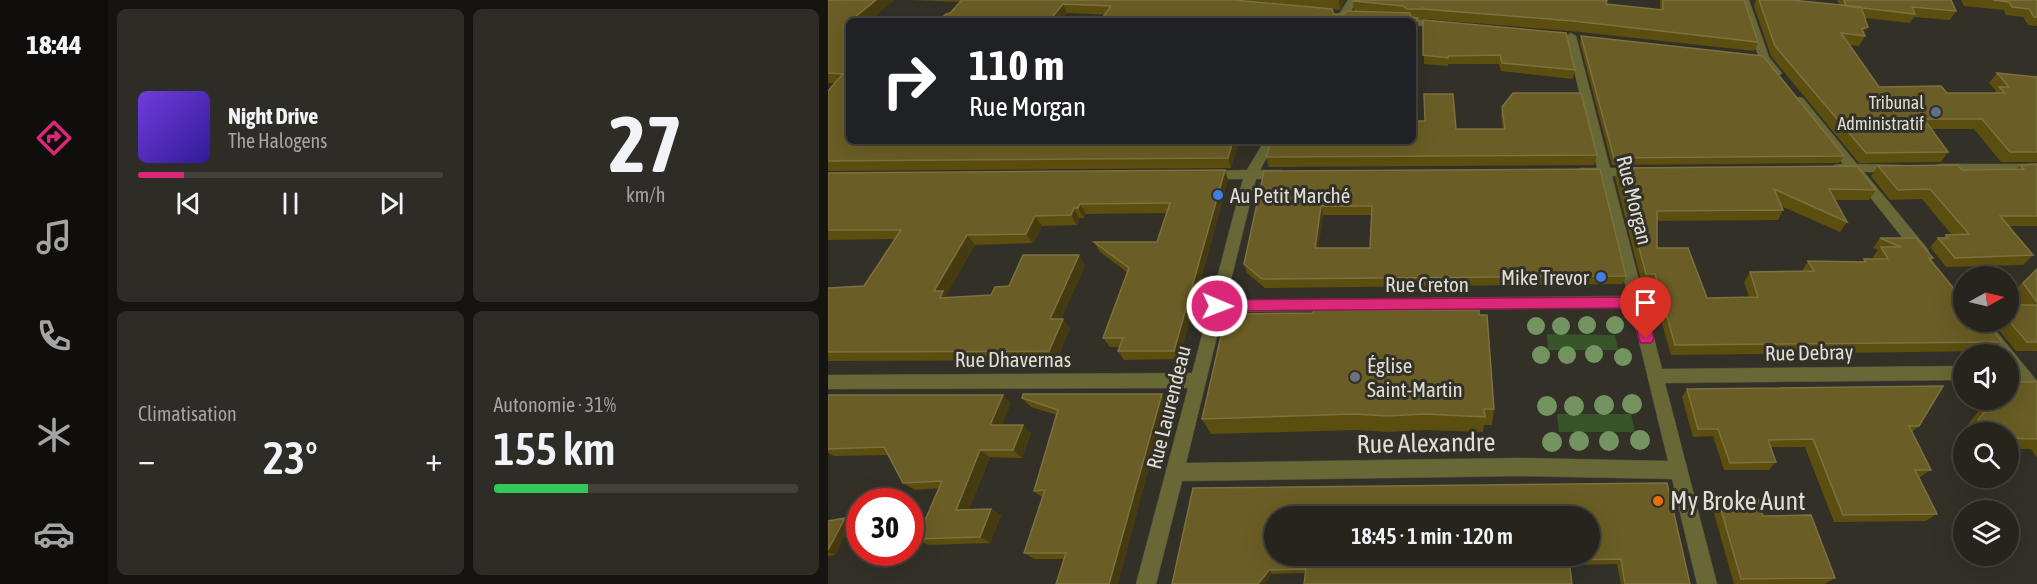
<!DOCTYPE html>
<html lang="fr">
<head>
<meta charset="utf-8">
<style>
  body { margin:0; font-family:"Asap Condensed",sans-serif; background:#2e2c26; color:#f1f3f6; height:100vh; display:flex; flex-direction:column; font-size:22px; white-space:nowrap }
  * { box-sizing:border-box; margin:0 }
  p { font-size:20px; color:#a4a4a4 }
  .icon { flex:none; width:33px; height:33px; fill:none; stroke:currentColor; stroke-width:2; stroke-linecap:round; stroke-linejoin:round }
  .map { position:relative; flex:1; overflow:hidden }
  .side { display:flex; flex-direction:column; gap:9px; padding:9px; background:#151410; width:720px }
  .side>* { flex:none }
  .banner { position:absolute; left:18px; top:18px; width:570px; height:126px; border-radius:9px; box-shadow:0 6px 24px #0002,0 0 0 2px #42413b; background:#202124; color:#fff; overflow:hidden }
  .needle { width:39px; rotate:82deg }
  .fabs { position:absolute; left:1125px; top:266px; display:grid; gap:12px }
  .fabs a { display:grid; place-items:center; width:66px; height:66px; border-radius:50%; background:#26241d; box-shadow:0 6px 24px #0002,0 0 0 2px #42413b; font-size:30px }
  .speed { position:absolute; left:18px; top:488px; display:flex; gap:12px; font-size:30px; font-weight:700; text-align:center }
  .speed>* { display:grid; place-content:center; width:78px; height:78px; border-radius:50%; background:#26241d; box-shadow:0 6px 24px #0002,0 0 0 2px #42413b; line-height:1 }
  .speed .limit { border:9px solid #d22; background:#fff; color:#111 }
  .pin { position:absolute; display:grid; place-items:center; width:51px; height:51px; color:#fff; margin:-62px -26px; border-radius:50% 50% 50% 0; rotate:-45deg; box-shadow:0 0 6px #0007 }
  .pin .icon { rotate:45deg }
  .me { position:absolute; width:66px; margin:-33px; rotate:91deg; stroke-linejoin:round; filter:drop-shadow(0 0 4px #0008) }
  .turn { display:flex; align-items:center; gap:21px; height:126px; padding:0 24px; font-size:27px }
  .turn .icon { width:78px; height:78px; stroke-width:2.5 }
  .turn b { display:block; font-size:42px; line-height:51px }
  .big { font-size:45px; font-weight:600; line-height:1.1 }
  .side .card { flex:1; display:flex; flex-direction:column; justify-content:center; gap:9px; min-width:0; padding:0 21px; border-radius:9px; background:#2e2c26 }
  .side .dial { align-items:center; gap:0 }
  .dial b { font-size:78px; line-height:1 }
  .song { display:flex; align-items:center; gap:18px }
  .cover { width:72px; height:72px; border-radius:9px; background:linear-gradient(135deg,hsl(260 70% 55%),hsl(250 70% 35%)) }
  .played { height:6px; border-radius:3px; background:linear-gradient(90deg,#db2777 15%,#42413b 15%) }
  .keys { display:flex; justify-content:space-around; direction:ltr }
  .heat { display:flex; justify-content:space-between; align-items:center; font-size:33px; direction:ltr }
  .charge { height:9px; border-radius:4px; background:linear-gradient(90deg,#34c759 31%,#42413b 0) }
  .side .tiles { flex:1; display:grid; gap:9px; grid-template-columns:repeat(2,1fr) }
  .trip { position:absolute; left:436px; top:506px; width:336px; height:60px; border-radius:30px; background:#26241d; box-shadow:0 6px 24px #0002,0 0 0 2px #42413b; font-weight:600; line-height:60px; text-align:center }
  main { display:flex; flex:1; min-height:0 }
  .tabs { display:flex; flex-direction:column; width:108px; justify-content:space-around; align-items:center; background:#0f0e0c; color:#a4a4a4 }
  .tabs .icon { width:42px; height:42px }
  .tabs .current { color:#db2777 }
  .tabs b { font-size:27px; color:#f1f3f6 }
  .map>svg:first-child { display:block }
  .green { fill:#38552a }
  .lines { fill:none; stroke-linecap:round; stroke-linejoin:round }
  .minor-casing { stroke:#4e4c43; stroke-width:1 }
  .minor { fill:#676835; fill-rule:evenodd }
  .tree { fill:#739460 }
  .wall { fill:#5c4e0f; fill-rule:evenodd }
  .shaded-wall { fill:#463b10 }
  .building { fill:#6a5d25; stroke:#7c7140; stroke-width:1.5; fill-rule:evenodd }
  .route { fill:#db2777; stroke:#8e194d; stroke-width:1.5 }
  .service-dot { fill:#5c6f8a; stroke:#333027; stroke-width:2 }
  .shop-dot { fill:#3f7fe0; stroke:#333027; stroke-width:2 }
  .worship-dot { fill:#6b7280; stroke:#333027; stroke-width:2 }
  .food-dot { fill:#e8710a; stroke:#333027; stroke-width:2 }
  .labels { text-anchor:middle; dominant-baseline:central; stroke-width:6; stroke-linejoin:round; paint-order:stroke }
  .far-poi-label { font-size:18px; fill:#deddd7; stroke:#333027; text-anchor:end }
  .poi-label { font-size:21px; fill:#deddd7; stroke:#333027; text-anchor:start }
  .street-label { font-size:21px; fill:#deddd7; stroke:#333027 }
  .near-street-label { font-size:26px; fill:#deddd7; stroke:#333027 }
  .near-poi-label { font-size:26px; fill:#deddd7; stroke:#333027; text-anchor:start }
</style>
</head>
<body>
<main>
<nav class="tabs">
<b>18:44</b>
<svg class="icon current" aria-label="directions" viewBox="0 0 24 24"><path d="M12 3l9 9-9 9-9-9zM9 14v-3h6M13 9l2 2-2 2"/></svg>
<svg class="icon" aria-label="music" viewBox="0 0 24 24"><path d="M9 18V5l10-2v13"/><circle cx="6" cy="18" r="3"/><circle cx="16" cy="16" r="3"/></svg>
<svg class="icon" aria-label="phone" viewBox="0 0 24 24"><path d="M5 4h4l2 5-3 2q2 4 5 5l2-3 5 2v4C11 20 4 13 5 4z"/></svg>
<svg class="icon" aria-label="climate" viewBox="0 0 24 24"><path d="M12 3v18M4 7l16 10M4 17L20 7"/></svg>
<svg class="icon" aria-label="car" viewBox="0 0 24 24"><path d="M5 17H2v-5l4-1 3-4h7l3 4 3 1v5h-3M9 17h6M6 11h13"/><circle cx="7" cy="17" r="2"/><circle cx="17" cy="17" r="2"/></svg>
</nav>
<section class="side">
<div class="tiles">
<div class="card">
<div class="song"><i class="cover"></i><div><b>Night Drive</b><p>The Halogens</p></div></div>
<div class="played"></div>
<div class="keys"><svg class="icon" aria-label="previous" viewBox="0 0 24 24"><path d="M18 5L8 12l10 7zM5 5v14"/></svg><svg class="icon" aria-label="pause" viewBox="0 0 24 24"><path d="M8 5v14M16 5v14"/></svg><svg class="icon" aria-label="next" viewBox="0 0 24 24"><path d="M6 5l10 7-10 7zM19 5v14"/></svg></div>
</div>
<div class="card dial"><b>27</b><p>km/h</p></div>
<div class="card"><p>Climatisation</p>
<div class="heat"><a>−</a><b class="big">23°</b><a>+</a></div>
</div>
<div class="card"><p>Autonomie · 31%</p><b class="big">155 km</b><div class="charge"></div></div>
</div>
</section>
<div class="map">
<svg width="1209" height="584" viewBox="0 0 1209 584">
  <rect width="100%" height="100%" fill="#333027"/>
  <path class="green" d="M719 334 787 335 790 350H720Z
    M729 414H803L807 432H731Z"/>
  <g class="lines">
    <defs>
      <path id="minor" d="M520 0H530L517 21H507Z
        M911 0H921L941 57 954 73 952 75H944L931 58Z
        M585 19 614 22 619 25 614 28 585 25V21H581Z
        M743 33 748 36 782 168H807L813 172 807 176H784L834 369 1136 366V380L837 383 889 584H869L844 479 691 476 354 481 328 584H308L360 388 0 389V375L364 373 415 179H378L372 175 378 171 419 170 436 141H448L432 170H453L459 174 453 178 428 179 398 300 800 296 771 176H753L747 172 753 168H769L738 36ZM803 308 840 461 691 458 358 463 395 312Z
        M971 97 975 98 1029 164 1073 165 1074 168 1073 171 1068 172H1036L1099 248 1101 252 1099 256H1089L1022 172 1006 171 1005 168 1006 165 1015 164 965 101Z
        M1113 164H1209V172L1108 171 1107 168 1108 165Z
        M1143 321H1160L1209 381V400L1203 398 1180 370V354H1168Z"/>
    </defs>
    <use href="#minor" class="minor-casing"/>
    <use href="#minor" class="minor"/>
  </g>
  <g class="tree">
    <circle cx="759" cy="325" r="9"/>
    <circle cx="787" cy="325" r="9"/>
    <circle cx="708" cy="326" r="9"/>
    <circle cx="733" cy="326" r="9"/>
    <circle cx="766" cy="354" r="9"/>
    <circle cx="713" cy="355" r="9"/>
    <circle cx="739" cy="355" r="9"/>
    <circle cx="795" cy="357" r="9"/>
    <circle cx="804" cy="404" r="10"/>
    <circle cx="776" cy="405" r="10"/>
    <circle cx="719" cy="406" r="10"/>
    <circle cx="746" cy="406" r="10"/>
    <circle cx="812" cy="440" r="10"/>
    <circle cx="751" cy="441" r="10"/>
    <circle cx="781" cy="441" r="10"/>
    <circle cx="724" cy="442" r="10"/>
  </g>
  <path class="wall" d="M0 0H66L41 21H21V141H411L403 168 0 171V91L7 83H0Z
    M82 0H407L506 14H516L526 11 525 1 778 4 832 10V0H916L930 42 926 51 743 31 595 19V17L594 19H590V28L239 13 233 21H111L122 13 133 2Z
    M417 0H517L512 10Z
    M928 0H963L1011 5 1009 0H1123L1128 11 1122 20 1086 17 1082 23 1037 18 1040 27 1036 34 1037 36 1031 46 1021 45 1051 87 1119 93H1167L1168 91 1161 83 1169 73 1209 77V162H1173L1146 129H1103L1120 152 1113 162 1031 163 943 56 926 6Z
    M1133 0H1209V26L1200 25 1195 17 1178 15 1176 10 1136 6Z
    M595 20 747 70 745 79 673 71 671 64H620V66L596 64Z
    M753 36 1016 156 1011 163 784 165 752 43Z
    M674 107 769 155 766 165 441 167 438 157 628 129H675L673 117Z
    M1209 164V226H1181L1205 255 1195 265 1118 267 1102 247 1110 238H1115L1118 235H1124L1094 199 1062 200 1043 176 1050 166 1134 170 1188 169 1192 165Z
    M790 168 1048 190 1041 200H1007L1019 222 1012 232 953 206 955 210 950 220 829 221V248L879 298 921 297 916 282 922 272 974 271 980 261 1034 262 1036 259H1046L1045 257 1050 250 1045 248 1052 238 1105 258 1103 261 1136 301 1174 342 1163 351 843 355 823 284H814L787 178Z
    M397 170 400 180 351 359 296 360 290 351 292 347H282L275 338 299 272 272 252 266 242H329L339 213 258 214 256 218H251L249 225 214 226 205 243 147 245 118 295 120 297 163 295 181 286 257 265 233 319 242 328 229 360 0 361V288L36 286 67 239 0 240V173Z
    M436 171 798 276 795 284 437 288 419 273 416 264ZM495 215H543L542 248H490Z
    M1209 269V351H1188L1163 321H1180V305H1193L1184 292Z
    M651 315 666 409 664 425H656L655 432 598 430 561 432 529 430 383 434 374 419Z
    M1209 382V457H1208L1203 449H1180V432H1136L1135 431 1160 399H1180Z
    M859 389 1091 426 1084 432 1103 470 1092 477H1091L1109 514 1098 521 1006 522 977 447H943L948 462 941 470H896L885 436 865 437 854 397Z
    M0 395 183 403 174 425 203 433 194 458 162 457 141 509H163L173 515 162 543 100 545 89 539 111 488 87 490 75 483 60 455 6 456 0 453Z
    M194 398 339 402 236 559H206L196 553 215 498 206 491 229 415 203 407Z
    M839 483 862 584H793L789 564 742 565 444 574 436 584H344Z
    M890 499 935 516 1007 578 997 584H906L884 506Z
    M17 518 24 522 7 555 0 556V521Z"/>
  <path class="shaded-wall" d="M48 0H66L41 21H22Z
    M511 0H517L512 10Z
    M235 4 239 13 233 21H221Z
    M590 18V28L585 40V30Z
    M1040 27 1035 36 1034 29Z
    M405 141H411L403 168 400 158Z
    M397 170 400 180 351 359 346 351Z
    M252 204 258 214 256 218 250 208Z
    M493 206 495 215 489 257 487 248Z
    M246 208 251 218 249 225 243 215Z
    M207 216 214 226 205 243 198 234Z
    M139 235 147 245 118 295 124 301 121 307 106 291Z
    M251 255 257 265 229 328 222 319Z
    M235 319 242 328 229 360 221 351Z
    M334 394 339 402 290 584H281Z
    M175 395 183 403 171 433 162 425Z
    M195 425 203 433 194 458 185 450Z
    M152 450 162 457 138 516 128 510Z
    M163 509 173 515 162 543 152 537Z
    M17 518 24 522 7 555 0 552V550Z
    M441 570 444 574 436 584H430Z"/>
  <path class="building" d="M0 0H48L16 26 21 27V141H405L400 158 0 161V91L15 74 0 73Z
    M134 0H407L504 9 506 14H516L519 11 582 13 583 17 590 18 585 30V21H272L283 6 235 4 221 21H111L118 14 122 13Z
    M526 0H779L778 4 835 10V0H916L930 42 745 21 595 9 594 7V9H579L575 6 525 1Z
    M931 0H963L1033 7 1040 27 1034 29 1037 36 1013 33 1051 87 1113 86 1119 93H1177L1171 87H1181L1169 73 1209 77V152H1182L1154 119H1096L1120 152 1038 153 947 46Z
    M1016 0H1123L1128 11 1084 7 1087 14 1018 6Z
    M1165 0H1209V17H1206L1201 9 1184 7 1181 2Z
    M595 20 738 33 747 70 674 63 672 55 620 56V58L595 55Z
    M753 36 935 56 1016 156 786 158Z
    M685 93H753L769 155 438 157 443 141H585V121H597L596 94H625L628 129H677L674 107Z
    M1209 164V216H1172L1205 255 1127 258 1110 238H1120L1118 235 1141 234 1102 189 1070 190 1050 166 1130 165 1134 170 1196 169 1192 165Z
    M1029 166 1048 190 1001 189 1019 222 946 189 955 210 829 211V248H860L879 298 930 297 922 272 986 271 980 261 1038 262 1036 259H1060L1053 247H1073L1052 238H1088L1105 258H1101L1136 301V321H1158L1174 342 847 345 827 274H818L790 168Z
    M772 169 798 276 434 279 416 264 436 171ZM493 206H544L542 248H487Z
    M397 170 346 351H290L295 338H275L301 268 266 242H329L342 203H338L252 204 250 208H246L243 215 207 216 198 234 139 235 106 291H115L112 298 163 295 167 287 181 286 195 255H251L222 319H235L221 351 0 352V288L36 286 73 230H0V173Z
    M1209 269V302L1195 283Z
    M1180 305H1209V342H1199L1180 320Z
    M486 310H651V315H659L666 409H656L657 417 597 414 559 416 526 414 374 419 398 314 485 313Z
    M1180 382H1209V439L1180 438V432H1157L1150 420 1167 399H1180Z
    M1115 386 1091 426H1081L1103 470H1087L1109 514 1015 515 985 439 940 440 948 462 902 463 890 429H870L859 389Z
    M195 394H334L281 584H228L238 553H196L217 490 206 491 230 410 194 398Z
    M0 395H175L162 425H195L185 450H152L128 510 163 509 152 537 89 539 114 481 75 483 56 447 0 449Z
    M839 483 862 584H797L793 559 741 560 744 584H476L478 569 441 570 430 584H344L365 488ZM447 516H762V555H447Z
    M890 499H930L935 516 983 515 1007 578 913 579Z
    M17 518 0 550V521Z"/>
  <path class="route" d="M809 297 816 302 826 339 823 343H813L811 339 804 308 389 311 382 306 389 300Z"/>
  <circle class="service-dot" cx="1108" cy="112" r="6"/>
  <g class="shop-dot">
    <circle cx="390" cy="195" r="6"/>
    <circle cx="773" cy="277" r="6"/>
  </g>
  <circle class="worship-dot" cx="527" cy="377" r="6"/>
  <circle class="food-dot" cx="830" cy="501" r="6"/>
  <g class="labels">
    <g class="far-poi-label">
      <text x="1096" y="102">Tribunal<tspan x="1096" dy="21">Administratif</tspan></text>
    </g>
    <g class="poi-label">
      <text x="402" y="195">Au Petit Marché</text>
      <text x="761" y="277" text-anchor="end">Mike Trevor</text>
      <text x="539" y="365">Église<tspan x="539" dy="24">Saint-Martin</tspan></text>
    </g>
    <g class="street-label">
      <text transform="translate(807 200) rotate(76)">Rue Morgan</text>
      <text x="599" y="284">Rue Creton</text>
      <text transform="translate(981 352) rotate(-1)">Rue Debray</text>
      <text x="185" y="359">Rue Dhavernas</text>
      <text transform="translate(340 407) rotate(-76)">Rue Laurendeau</text>
    </g>
    <g class="near-street-label">
      <text transform="translate(598 443) rotate(-1)">Rue Alexandre</text>
    </g>
    <g class="near-poi-label">
      <text x="842" y="501">My Broke Aunt</text>
    </g>
  </g>
</svg>
<div class="fabs">
<a><svg class="needle" viewBox="-14 -14 28 28"><path d="M0-13l5 13h-10z" fill="#e53935"/><path d="M0 13l5-13h-10z" fill="#a4a4a4"/></svg></a>
<a><svg class="icon" aria-label="sound" viewBox="0 0 24 24"><path d="M4 9h4l5-4v14l-5-4H4zM17 9q2 3 0 6"/></svg></a>
<a><svg class="icon" aria-label="search" viewBox="0 0 24 24"><circle cx="10" cy="10" r="6"/><path d="M15 15l6 6"/></svg></a>
<a><svg class="icon" aria-label="layers" viewBox="0 0 24 24"><path d="M12 4l9 5-9 5-9-5zM3 14l9 5 9-5"/></svg></a>
</div>
<div class="speed"><div class="limit">30</div></div>
<div class="pin" style="left:818px;top:339px;background:#d93025"><svg class="icon" aria-label="arrive" viewBox="0 0 24 24"><path d="M6 21V4h12l-3 4 3 4H6"/></svg></div>
<svg class="me" style="left:389px;top:306px" viewBox="-20 -20 40 40"><circle r="17" fill="#db2777" stroke="#fff" stroke-width="3"/><path d="M0-11L8 9 0 5-8 9z" fill="#fff"/></svg>
<div class="trip">18:45 · 1 min · 120 m</div>
<div class="banner">
<div class="turn"><svg class="icon" aria-label="right" viewBox="0 0 24 24"><path d="M7 20v-9h11M14 6l5 5-5 5"/></svg><div><b>110 m</b>Rue Morgan</div></div>
</div>
</div>
</main>
</body>
</html>
